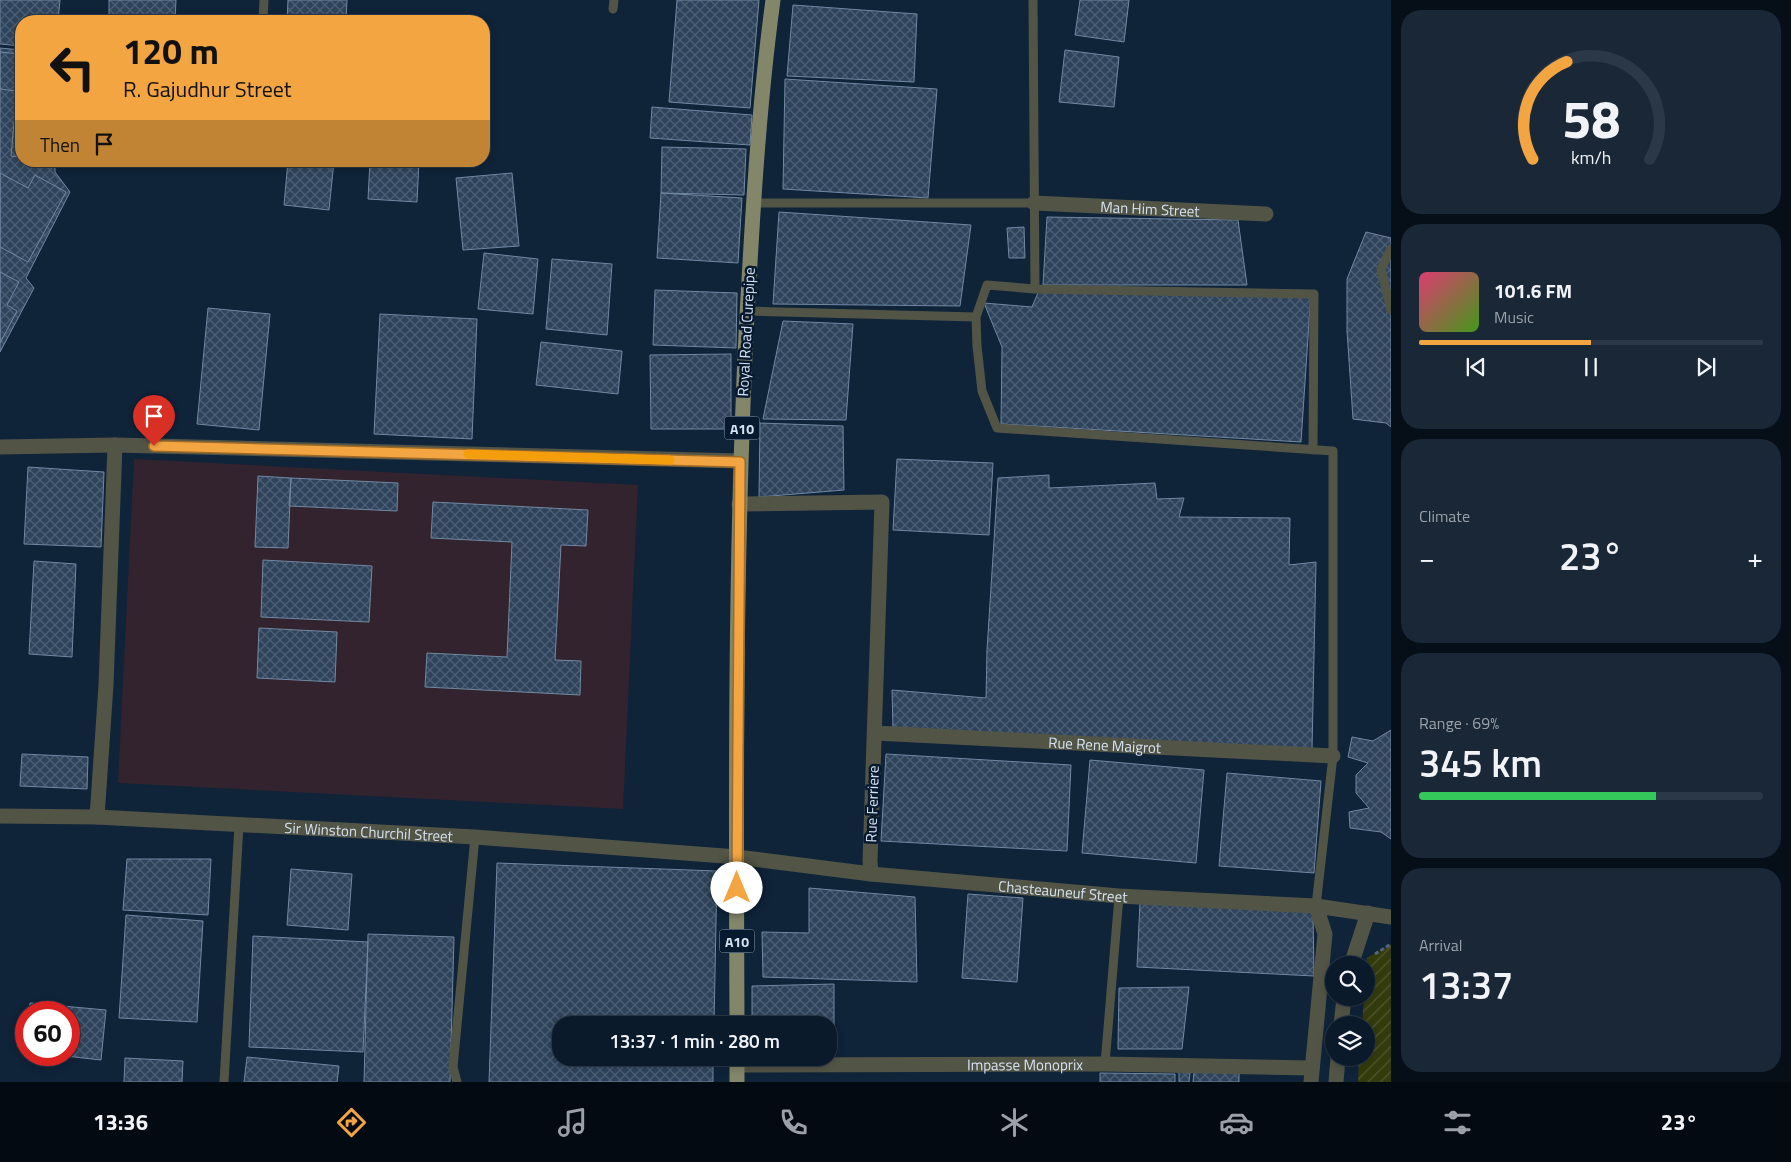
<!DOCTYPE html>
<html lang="en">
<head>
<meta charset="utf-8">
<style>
  body { margin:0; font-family:"Titillium Web",sans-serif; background:#192737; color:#f1f3f6; height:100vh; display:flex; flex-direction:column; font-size:19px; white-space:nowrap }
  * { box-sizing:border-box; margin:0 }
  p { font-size:16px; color:#9aa1a9 }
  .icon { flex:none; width:28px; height:28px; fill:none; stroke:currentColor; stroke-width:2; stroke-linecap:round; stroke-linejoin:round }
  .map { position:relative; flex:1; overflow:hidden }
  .details { display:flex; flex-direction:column; gap:10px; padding:10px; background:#060e18; width:400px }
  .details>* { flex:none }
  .top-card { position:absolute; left:15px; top:15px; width:475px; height:152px; border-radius:20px; box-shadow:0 2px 8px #0003,0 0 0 1px #2b3847; background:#f2a541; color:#111; overflow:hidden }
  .buttons { position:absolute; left:1325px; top:956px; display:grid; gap:10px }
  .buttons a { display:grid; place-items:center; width:50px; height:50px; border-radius:50%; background:#0b1a2b; box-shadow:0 2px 8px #0003,0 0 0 1px #2b3847; font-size:25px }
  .speed { position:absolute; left:15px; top:1001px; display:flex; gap:10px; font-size:25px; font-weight:700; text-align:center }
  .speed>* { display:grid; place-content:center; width:65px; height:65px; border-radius:50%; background:#0b1a2b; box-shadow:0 2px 8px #0003,0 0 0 1px #2b3847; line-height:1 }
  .speed .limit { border:8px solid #d22; background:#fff; color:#111 }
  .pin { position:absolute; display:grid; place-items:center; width:42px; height:42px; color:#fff; margin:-51px -21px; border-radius:50% 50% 50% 0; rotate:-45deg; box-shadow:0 0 5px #0007 }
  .pin .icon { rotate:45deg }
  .me { position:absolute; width:55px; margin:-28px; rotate:0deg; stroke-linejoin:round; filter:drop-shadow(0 0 4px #0008) }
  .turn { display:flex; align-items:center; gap:18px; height:105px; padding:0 25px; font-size:22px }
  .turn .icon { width:65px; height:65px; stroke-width:2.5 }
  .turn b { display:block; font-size:35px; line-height:42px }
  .then { display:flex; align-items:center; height:48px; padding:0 25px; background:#0003; gap:10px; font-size:19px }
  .big { font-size:38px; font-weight:600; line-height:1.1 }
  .details .tile { flex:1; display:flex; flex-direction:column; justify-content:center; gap:8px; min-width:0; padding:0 18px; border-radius:20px; background:#192737 }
  .details .dial { align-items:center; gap:0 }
  .dial svg { height:130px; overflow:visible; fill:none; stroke:#2b3847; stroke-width:7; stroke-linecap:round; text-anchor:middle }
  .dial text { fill:#f1f3f6; stroke:none }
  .song { display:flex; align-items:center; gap:15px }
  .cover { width:60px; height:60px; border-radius:8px; background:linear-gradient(135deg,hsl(340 70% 55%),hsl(100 70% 35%)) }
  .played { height:5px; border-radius:2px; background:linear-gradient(90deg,#f2a541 50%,#2b3847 50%) }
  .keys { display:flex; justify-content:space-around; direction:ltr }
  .heat { display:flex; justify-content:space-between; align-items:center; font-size:28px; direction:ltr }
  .charge { height:8px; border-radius:4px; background:linear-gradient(90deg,#34c759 69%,#2b3847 0) }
  .trip { position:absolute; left:552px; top:1016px; width:285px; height:50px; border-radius:20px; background:#0b1a2b; box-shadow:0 2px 8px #0003,0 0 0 1px #2b3847; font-weight:600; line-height:50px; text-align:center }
  .tabs { display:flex; height:80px; justify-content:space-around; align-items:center; background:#040a11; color:#9aa1a9 }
  .tabs .icon { width:35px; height:35px }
  .tabs .selected { color:#f2a541 }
  .tabs b { font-size:22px; color:#f1f3f6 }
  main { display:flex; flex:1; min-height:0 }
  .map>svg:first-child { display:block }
  .education { fill:#33232e }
  .garden { fill:url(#garden-furrows) }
  .building { fill:url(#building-cross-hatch); stroke:#7188a3 }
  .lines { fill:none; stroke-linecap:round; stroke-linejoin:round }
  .path { stroke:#536578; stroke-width:3; stroke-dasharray:4 2.5; stroke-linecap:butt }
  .service { stroke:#525446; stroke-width:9 }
  .minor { stroke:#525446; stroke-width:15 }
  .tertiary { stroke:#525446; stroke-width:15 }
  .primary { stroke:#838669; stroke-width:15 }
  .route-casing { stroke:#9d6b2a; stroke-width:12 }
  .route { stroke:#f2a541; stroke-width:9 }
  .slow { stroke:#f59e0b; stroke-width:9 }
  .labels { text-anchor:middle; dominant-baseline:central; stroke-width:5; stroke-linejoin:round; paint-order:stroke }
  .shield { fill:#06192f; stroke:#97a5b6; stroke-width:1 }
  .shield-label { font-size:14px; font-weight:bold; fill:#d5e1f0 }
  .street-label { font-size:15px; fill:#d5e1f0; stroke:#06192f }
</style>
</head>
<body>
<main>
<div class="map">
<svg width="1391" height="1082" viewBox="0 0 1391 1082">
  <defs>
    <pattern id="garden-furrows" width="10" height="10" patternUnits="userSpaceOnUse" patternTransform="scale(1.25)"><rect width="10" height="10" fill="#333b0c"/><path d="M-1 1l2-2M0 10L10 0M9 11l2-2" fill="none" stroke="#505730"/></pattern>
    <pattern id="building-cross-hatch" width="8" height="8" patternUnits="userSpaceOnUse" patternTransform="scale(1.25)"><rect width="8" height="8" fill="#2f445c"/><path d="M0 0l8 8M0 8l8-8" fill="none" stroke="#4c5f74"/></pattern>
  </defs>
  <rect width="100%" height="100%" fill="#0f2339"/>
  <path class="education" d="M134 459 638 485 623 809 118 783Z"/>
  <path class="garden" d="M1391 944V1082H1358L1359 1058H1366V1025H1362L1364 998H1366L1367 958Z"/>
  <path class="building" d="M0 0H60L58 21H21V46L0 44Z
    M109 0H176L175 21H109Z
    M288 0H347L346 21H287Z
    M677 0H759L750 108 669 102Z
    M1080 0H1129L1124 42 1075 35Z
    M793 5 917 14 914 82 787 76Z
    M426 18V21H384Z
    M0 48 21 50V161H55V172L70 192 26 278 34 288 0 352Z
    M1065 50 1119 57 1114 107 1059 102Z
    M0 52 20 54 17 91 0 89Z
    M20 57H21V157L11 156Z
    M785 79 937 89 928 198 783 189Z
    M652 107 752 115 750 145 650 138Z
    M662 147 746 149 744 195 661 193Z
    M288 161H334L329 210 284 205Z
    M370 161H419L417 202 368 199Z
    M0 173 28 188 35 175 66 192 28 262 0 247Z
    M512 173 519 246 463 250 456 178Z
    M661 193 742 198 738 263 657 258Z
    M779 212 971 225 960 306 773 304Z
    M1047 217 1238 220 1247 285H1043Z
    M1024 227 1025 258H1009L1007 228Z
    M1366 232 1391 238V427L1386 423 1353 419 1347 331V279Z
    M484 253 538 259 533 314 478 309Z
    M552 259 612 264 607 335 546 329Z
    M0 272 19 282 7 305 17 311 0 343Z
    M1040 288 1311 292 1301 442 1001 424 1002 347 984 303 1032 307Z
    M655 290 737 293 736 348 653 345Z
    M208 308 270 314 259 430 197 424Z
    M380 314 477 319 472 439 374 434Z
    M783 321 853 324 846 420 763 419Z
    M541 342 622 351 618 394 536 385Z
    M731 354V429H651L650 355Z
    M760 423 843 426 844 490 759 497Z
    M897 459 993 463 989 535 893 530Z
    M28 467 104 472 101 547 24 544Z
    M1049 475V488L1155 483 1157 499 1184 498 1179 517 1290 518 1289 565 1316 562 1312 750 893 730 892 690 986 698 987 650 998 478Z
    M258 476 291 478 288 548 255 547Z
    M291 478 398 483 397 511 289 506Z
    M433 502 588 510 586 546 561 545 555 660 581 661 580 695 425 687 427 653 507 657 512 542 431 538Z
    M263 560 372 566 369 622 261 617Z
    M34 561 76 564 72 657 29 654Z
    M259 628 337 632 335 682 257 678Z
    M1391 730V839L1381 832 1350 828 1349 812 1369 808 1356 793V775L1368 763 1348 757 1352 737 1373 741Z
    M22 754 88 757 87 789 20 786Z
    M886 754 1071 765 1067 851 881 841Z
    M1090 760 1204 770 1196 863 1082 853Z
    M1227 773 1321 781 1314 873 1219 866Z
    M127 859H211L208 915 123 910Z
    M497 863 717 871 714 1025H561V1058H713V1082H489Z
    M291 869 352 874 348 930 287 925Z
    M809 888 915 897 917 982 763 977 762 932 809 933Z
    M968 894 1023 898 1017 982 962 978Z
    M1140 902 1313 912 1314 976 1137 967Z
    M126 915 203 921 197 1022 119 1018Z
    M368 934 454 937 450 1082H364Z
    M253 936 368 942 363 1052 249 1047Z
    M834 984V1053H829V1025H752V986Z
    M1189 987 1182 1049H1118L1119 988Z
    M30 1003 106 1010 101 1060 56 1055H69V1012H29Z
    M247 1057 339 1066 337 1082H244Z
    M125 1058 183 1061 182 1082H124Z
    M1179 1072 1190 1073 1189 1082H1179Z
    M1194 1072 1239 1073V1082H1193Z
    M1100 1073 1175 1074V1082H1100Z"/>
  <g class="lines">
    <path class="path" d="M1375 954 1391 944"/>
    <path class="service" d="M1033 0 1035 289 987 285 976 317 977 346 982 391 997 428 1333 451V756L1316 906
      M613 9 614 0
      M263 21 264 0
      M753 203H1034
      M1391 249 1381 269 1391 310
      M1035 289 1314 294 1313 450
      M747 311 976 317
      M1105 1064 1119 896
      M224 1082 239 825
      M457 1082 453 1067 475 837"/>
    <g class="minor">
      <path id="s1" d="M1034 203 1266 214"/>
      <path d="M0 447 115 445 740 461"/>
      <path d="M739 504 882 502 870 861 871 874"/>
      <path id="s2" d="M875 733 1333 756"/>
      <path d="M97 817 106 685 115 445"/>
      <path d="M1351 965 1368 913"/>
      <path d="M1341 1025 1344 998"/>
      <path id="s3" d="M737 1065 1105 1064 1312 1068"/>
      <path d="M1311 1082 1325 934 1316 906"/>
      <path d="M1336 1082 1338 1058"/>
    </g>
    <path class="tertiary" id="s4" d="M0 816 97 817 475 837 737 857 871 874 1119 896 1316 906 1391 917"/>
    <path class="primary" d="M737 1025C736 795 735 564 746 334 752 223 758 111 773 0
      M737 1082V1058"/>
  </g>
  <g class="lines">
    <defs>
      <path id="route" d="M154 446 740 462 737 888"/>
    </defs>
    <use href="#route" class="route-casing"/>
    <use href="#route" class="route"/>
    <path class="slow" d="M468 454 670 460"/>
  </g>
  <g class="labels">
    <g class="shield">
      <rect x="724.5" y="416.5" width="35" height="23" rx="4"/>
      <rect x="719.5" y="929.5" width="35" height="23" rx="4"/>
    </g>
    <g class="shield-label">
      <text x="742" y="428">A10</text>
      <text x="737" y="941">A10</text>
    </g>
    <g class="street-label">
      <text stroke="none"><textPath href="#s1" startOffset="116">Man Him Street</textPath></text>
      <text transform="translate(746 332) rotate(-87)">Royal Road Curepipe</text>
      <text stroke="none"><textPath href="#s2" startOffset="230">Rue Rene Maigrot</textPath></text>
      <text transform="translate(872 804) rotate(-88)">Rue Ferriere</text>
      <text stroke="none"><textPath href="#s4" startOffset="369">Sir Winston Churchil Street</textPath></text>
      <text stroke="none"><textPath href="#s4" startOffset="1066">Chasteauneuf Street</textPath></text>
      <text stroke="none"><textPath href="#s3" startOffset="288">Impasse Monoprix</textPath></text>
    </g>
  </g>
</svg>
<div class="buttons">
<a><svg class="icon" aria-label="search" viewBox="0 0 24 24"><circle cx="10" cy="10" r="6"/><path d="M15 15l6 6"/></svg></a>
<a><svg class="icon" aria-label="layers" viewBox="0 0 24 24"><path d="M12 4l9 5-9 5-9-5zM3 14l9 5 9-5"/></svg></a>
</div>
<div class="speed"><div class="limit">60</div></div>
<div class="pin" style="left:154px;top:446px;background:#d93025"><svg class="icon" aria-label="arrive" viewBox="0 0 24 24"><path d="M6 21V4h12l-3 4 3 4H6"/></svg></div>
<svg class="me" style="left:737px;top:888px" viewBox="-20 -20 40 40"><circle r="19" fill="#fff"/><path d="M0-13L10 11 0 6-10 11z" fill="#f2a541"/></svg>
<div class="trip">13:37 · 1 min · 280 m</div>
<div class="top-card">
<div class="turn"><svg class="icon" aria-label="left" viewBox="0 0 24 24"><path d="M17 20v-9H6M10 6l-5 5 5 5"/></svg><div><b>120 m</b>R. Gajudhur Street</div></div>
<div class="then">Then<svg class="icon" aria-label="arrive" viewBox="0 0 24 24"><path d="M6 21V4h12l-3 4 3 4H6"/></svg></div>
</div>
</div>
<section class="details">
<div class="tile dial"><svg viewBox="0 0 100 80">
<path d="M14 69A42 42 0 1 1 86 69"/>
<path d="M14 69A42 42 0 0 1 35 9" stroke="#f2a541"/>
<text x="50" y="56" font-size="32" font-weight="700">58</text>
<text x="50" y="72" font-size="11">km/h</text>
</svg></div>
<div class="tile">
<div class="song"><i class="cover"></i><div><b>101.6 FM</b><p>Music</p></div></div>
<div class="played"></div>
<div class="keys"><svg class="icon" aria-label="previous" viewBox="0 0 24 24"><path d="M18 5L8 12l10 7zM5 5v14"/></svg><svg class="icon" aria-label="pause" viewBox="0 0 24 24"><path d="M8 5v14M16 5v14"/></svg><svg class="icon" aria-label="next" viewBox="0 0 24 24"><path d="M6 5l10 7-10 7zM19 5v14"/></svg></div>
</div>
<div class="tile"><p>Climate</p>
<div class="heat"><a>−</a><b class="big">23°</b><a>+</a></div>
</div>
<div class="tile"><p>Range · 69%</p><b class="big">345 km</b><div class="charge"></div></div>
<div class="tile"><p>Arrival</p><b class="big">13:37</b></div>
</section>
</main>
<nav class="tabs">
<b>13:36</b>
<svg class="icon selected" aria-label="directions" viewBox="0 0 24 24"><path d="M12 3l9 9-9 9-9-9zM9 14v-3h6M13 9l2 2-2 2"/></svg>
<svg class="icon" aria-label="music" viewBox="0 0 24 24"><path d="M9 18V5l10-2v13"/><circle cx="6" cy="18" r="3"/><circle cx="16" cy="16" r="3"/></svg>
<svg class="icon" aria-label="phone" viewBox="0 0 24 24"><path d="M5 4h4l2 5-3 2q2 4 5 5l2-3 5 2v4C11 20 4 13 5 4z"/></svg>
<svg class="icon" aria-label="climate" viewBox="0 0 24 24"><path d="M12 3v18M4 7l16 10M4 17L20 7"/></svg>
<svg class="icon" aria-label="car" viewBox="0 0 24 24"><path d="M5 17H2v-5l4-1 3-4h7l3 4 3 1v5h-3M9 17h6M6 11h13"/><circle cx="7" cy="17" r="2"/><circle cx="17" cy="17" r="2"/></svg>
<svg class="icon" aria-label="filters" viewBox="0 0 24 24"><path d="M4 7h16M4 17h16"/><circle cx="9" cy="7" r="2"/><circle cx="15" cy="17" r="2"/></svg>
<b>23°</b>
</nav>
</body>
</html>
